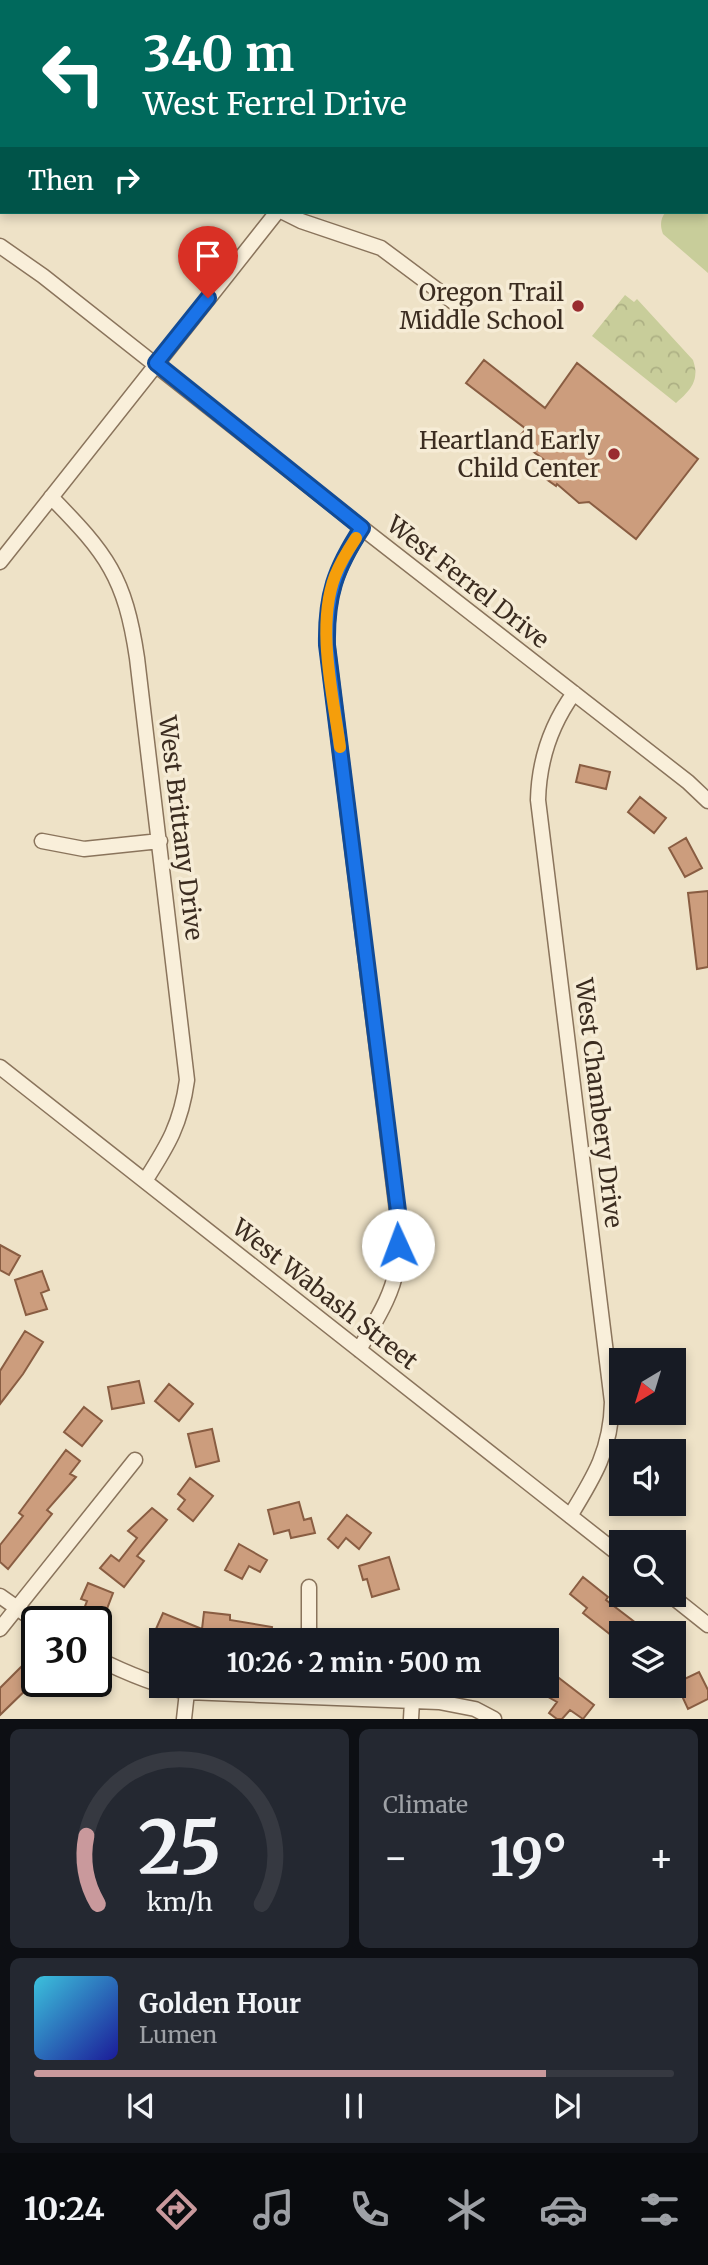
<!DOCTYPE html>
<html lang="en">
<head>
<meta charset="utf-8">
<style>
  body { margin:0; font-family:Merriweather,serif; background:#242831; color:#f1f3f6; height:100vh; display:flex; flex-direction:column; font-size:26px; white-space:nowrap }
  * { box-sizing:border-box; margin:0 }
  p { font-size:23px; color:#9ea1a6 }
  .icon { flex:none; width:38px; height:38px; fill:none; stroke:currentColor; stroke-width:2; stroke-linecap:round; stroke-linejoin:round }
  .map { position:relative; height:1719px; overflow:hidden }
  .sheet { display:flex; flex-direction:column; gap:10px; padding:10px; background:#0d0f14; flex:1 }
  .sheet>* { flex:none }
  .guide { position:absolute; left:0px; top:0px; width:709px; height:214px; box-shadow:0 4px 10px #0003; background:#00695c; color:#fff; overflow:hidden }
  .needle { width:46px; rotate:218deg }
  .buttons { position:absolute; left:609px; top:1348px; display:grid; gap:14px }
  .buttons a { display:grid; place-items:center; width:77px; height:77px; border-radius:0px; background:#171b24; box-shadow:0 4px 10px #0003; font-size:35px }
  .speed { position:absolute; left:21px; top:1606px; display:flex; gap:14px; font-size:35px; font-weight:700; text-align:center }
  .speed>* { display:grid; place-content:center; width:91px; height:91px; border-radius:50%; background:#171b24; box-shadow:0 4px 10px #0003; line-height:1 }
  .speed .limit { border:4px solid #111; border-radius:10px; background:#fff; color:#111 }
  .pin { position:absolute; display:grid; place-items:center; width:60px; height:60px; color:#fff; margin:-72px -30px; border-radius:50% 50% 50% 0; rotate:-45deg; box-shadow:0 0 7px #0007 }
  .pin .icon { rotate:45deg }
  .me { position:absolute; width:77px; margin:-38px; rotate:358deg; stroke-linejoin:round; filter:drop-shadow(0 0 5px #0008) }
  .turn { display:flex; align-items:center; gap:24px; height:147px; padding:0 28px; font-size:32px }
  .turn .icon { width:91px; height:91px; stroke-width:2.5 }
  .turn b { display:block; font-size:49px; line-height:60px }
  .then { display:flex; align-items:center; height:66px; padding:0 28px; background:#0003; gap:14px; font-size:26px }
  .big { font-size:52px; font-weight:700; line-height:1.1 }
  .sheet .widget { flex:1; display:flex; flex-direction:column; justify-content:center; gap:10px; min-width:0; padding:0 24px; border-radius:10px; background:#242831 }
  .sheet .dial { align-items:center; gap:0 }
  .dial svg { height:182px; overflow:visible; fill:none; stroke:#363941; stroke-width:7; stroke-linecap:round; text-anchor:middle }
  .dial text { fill:#f1f3f6; stroke:none }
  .song { display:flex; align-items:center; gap:21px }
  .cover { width:84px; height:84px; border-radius:10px; background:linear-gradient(135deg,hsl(190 70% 55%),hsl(240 70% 35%)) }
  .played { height:7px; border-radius:4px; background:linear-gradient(90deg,#c9999c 80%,#363941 80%) }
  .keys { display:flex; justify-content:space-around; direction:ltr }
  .heat { display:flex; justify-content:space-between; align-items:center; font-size:38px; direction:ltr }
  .sheet .tiles { flex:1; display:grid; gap:10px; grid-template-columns:1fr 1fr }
  .widget:last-child { grid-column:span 2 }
  .trip { position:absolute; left:149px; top:1628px; width:410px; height:70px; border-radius:0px; background:#171b24; box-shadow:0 4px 10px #0003; font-weight:700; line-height:70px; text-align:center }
  .menu { display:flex; height:112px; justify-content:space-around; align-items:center; background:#090b0e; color:#9ea1a6 }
  .menu .icon { width:49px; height:49px }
  .menu .on { color:#c9999c }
  .menu b { font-size:32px; color:#f1f3f6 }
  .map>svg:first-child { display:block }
  .forest { fill:url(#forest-crowns) }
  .garden { fill:#c8cd9a }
  .building { fill:#cc9d7d; stroke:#895d42; stroke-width:2 }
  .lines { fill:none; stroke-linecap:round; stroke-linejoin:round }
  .street-casing { stroke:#8a745c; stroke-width:17 }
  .street { stroke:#f9efda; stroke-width:14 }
  .route-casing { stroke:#114b97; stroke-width:18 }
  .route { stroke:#1a73e8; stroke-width:12 }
  .slow { stroke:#f59e0b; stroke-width:12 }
  .poi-dot { fill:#992c2f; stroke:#f6ecd6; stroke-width:2.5 }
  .labels { text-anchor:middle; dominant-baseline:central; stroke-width:7; stroke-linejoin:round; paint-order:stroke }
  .poi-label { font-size:24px; fill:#3b2c20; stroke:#f6ecd6; text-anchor:end }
  .street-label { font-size:24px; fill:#3b2c20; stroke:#f6ecd6 }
</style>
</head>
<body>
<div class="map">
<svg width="708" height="1719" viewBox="0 0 708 1719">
  <defs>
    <pattern id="forest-crowns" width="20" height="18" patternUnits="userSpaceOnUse" patternTransform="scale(1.75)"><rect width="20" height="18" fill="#c8cd9a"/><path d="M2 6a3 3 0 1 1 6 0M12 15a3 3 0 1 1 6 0" fill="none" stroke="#adb084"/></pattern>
  </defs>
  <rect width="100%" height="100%" fill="#eee2c7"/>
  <path class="forest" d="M625 295 634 302 637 299 693 360C700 380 691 390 676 403L592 336Z"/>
  <path class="garden" d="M707 171H708V273L663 234C660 226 660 218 666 212H707Z"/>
  <path class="building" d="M484 360 545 408 577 363 698 459 636 539 589 502 579 503 557 484 556 486 539 474 548 463 517 439 526 429 466 383Z
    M580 765 610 772 606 789 576 782Z
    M640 797 666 818 654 833 628 812Z
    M686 838 702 868 685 877 669 848Z
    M708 891V967L697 969 688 893Z
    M0 1245 20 1256 9 1275 0 1270Z
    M42 1271 49 1290 41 1293 47 1309 26 1315 15 1280Z
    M25 1331 43 1342 23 1374 0 1404V1371Z
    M139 1381 144 1403 112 1409 108 1387Z
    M169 1384 193 1404 179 1421 155 1401Z
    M84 1407 102 1421 82 1446 64 1432Z
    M212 1429 219 1461 196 1467 188 1434Z
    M66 1450 80 1461 70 1474 76 1477 47 1510 52 1514 8 1569 0 1562V1545L23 1516 19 1513Z
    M190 1478 213 1496 193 1521 178 1509 185 1500 178 1494Z
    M299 1502 304 1520 311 1518 315 1533 291 1538 289 1530 274 1534 268 1510Z
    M152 1508 167 1520 137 1556 144 1561 124 1587 100 1568 111 1555 119 1561 137 1538 128 1531Z
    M347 1515 371 1533 359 1549 346 1538 338 1548 328 1539Z
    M239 1544 267 1560 260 1572 249 1566 242 1579 225 1570Z
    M389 1557 399 1589 372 1597 367 1579 363 1580 359 1566Z
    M583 1577 608 1597 606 1600 649 1633H621V1643L583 1613 587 1608 570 1594Z
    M88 1583 113 1593 100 1627 96 1626V1622L80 1619 87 1601 81 1599Z
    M204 1612 230 1615V1620L272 1627 270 1640H166L169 1634 156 1629 163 1613 202 1629Z
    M37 1651V1679L0 1715V1688Z
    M546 1668 594 1705 583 1719 570 1710 562 1719H557L549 1713 557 1702 527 1685H546Z
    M699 1672 708 1690V1699L688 1709 676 1683Z"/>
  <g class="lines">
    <defs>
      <path id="street" d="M180 2 181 0
        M443 2 444 0
        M0 35 2 36
        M283 212 301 221 381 248 456 304
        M0 246 43 276 362 528 688 782 708 801
        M51 497C107 554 125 577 137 658L187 1080C181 1124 168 1145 145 1181
        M0 562 277 212
        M42 841 84 849 160 841
        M0 1067 621 1556
        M359 1350C374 1323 393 1296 397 1265 399 1253 399 1239 399 1227L327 644C326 595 336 569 362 528
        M570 1516C594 1477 611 1450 612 1402L538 800C539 760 550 726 574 693
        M669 1594 708 1625
        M0 1596 37 1622
        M0 1629 135 1460
        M309 1640V1587
        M96 1658C126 1673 154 1685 187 1692L439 1702 475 1709 494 1719
        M184 1719 187 1692
        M411 1719 412 1701"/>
    </defs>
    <use href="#street" class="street-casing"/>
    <use href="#street" class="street"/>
  </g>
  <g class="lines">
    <defs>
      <path id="route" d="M208 298 156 363 362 528C335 569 326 596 327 645L400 1227 398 1245"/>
    </defs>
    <use href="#route" class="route-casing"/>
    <use href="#route" class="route"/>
    <path class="slow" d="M340 747C333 695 316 626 335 576 340 563 348 550 356 538"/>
  </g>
  <g class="poi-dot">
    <circle cx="578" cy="306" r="7"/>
    <circle cx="614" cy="454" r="7"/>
  </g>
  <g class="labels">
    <g class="poi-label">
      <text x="564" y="292">Oregon Trail<tspan x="564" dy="28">Middle School</tspan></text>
      <text x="600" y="440">Heartland Early<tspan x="600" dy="28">Child Center</tspan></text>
    </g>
    <g class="street-label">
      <text transform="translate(468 582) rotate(38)">West Ferrel Drive</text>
      <text transform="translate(181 828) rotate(83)">West Brittany Drive</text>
      <text transform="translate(599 1103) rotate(83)">West Chambery Drive</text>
      <text transform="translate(325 1294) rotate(38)">West Wabash Street</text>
    </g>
  </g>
</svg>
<div class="buttons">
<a><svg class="needle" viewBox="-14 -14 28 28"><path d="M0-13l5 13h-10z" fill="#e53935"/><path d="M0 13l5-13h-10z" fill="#9ea1a6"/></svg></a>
<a><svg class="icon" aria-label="sound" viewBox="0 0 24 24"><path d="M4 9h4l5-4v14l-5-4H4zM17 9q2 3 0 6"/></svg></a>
<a><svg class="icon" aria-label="search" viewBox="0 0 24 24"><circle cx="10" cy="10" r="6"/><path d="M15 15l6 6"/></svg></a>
<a><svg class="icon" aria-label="layers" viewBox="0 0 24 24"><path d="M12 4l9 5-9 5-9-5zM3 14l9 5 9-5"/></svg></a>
</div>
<div class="speed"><div class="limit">30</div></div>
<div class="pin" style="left:208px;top:298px;background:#d93025"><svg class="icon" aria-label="arrive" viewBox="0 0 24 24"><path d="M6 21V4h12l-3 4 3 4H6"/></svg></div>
<svg class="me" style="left:398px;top:1245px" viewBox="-20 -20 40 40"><circle r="19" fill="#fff"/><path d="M0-13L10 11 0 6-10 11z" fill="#1a73e8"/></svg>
<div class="trip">10:26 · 2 min · 500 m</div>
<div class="guide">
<div class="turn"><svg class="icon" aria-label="left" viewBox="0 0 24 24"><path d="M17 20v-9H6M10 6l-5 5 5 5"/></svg><div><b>340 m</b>West Ferrel Drive</div></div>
<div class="then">Then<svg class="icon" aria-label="right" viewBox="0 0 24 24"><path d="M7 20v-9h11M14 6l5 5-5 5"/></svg></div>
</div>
</div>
<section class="sheet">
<div class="tiles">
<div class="widget dial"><svg viewBox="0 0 100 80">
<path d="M14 69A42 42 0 1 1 86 69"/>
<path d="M14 69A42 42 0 0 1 9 39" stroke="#c9999c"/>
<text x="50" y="56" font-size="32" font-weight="700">25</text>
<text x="50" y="72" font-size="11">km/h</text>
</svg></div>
<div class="widget"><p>Climate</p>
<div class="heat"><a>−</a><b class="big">19°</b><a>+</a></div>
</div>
<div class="widget">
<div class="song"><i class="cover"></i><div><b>Golden Hour</b><p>Lumen</p></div></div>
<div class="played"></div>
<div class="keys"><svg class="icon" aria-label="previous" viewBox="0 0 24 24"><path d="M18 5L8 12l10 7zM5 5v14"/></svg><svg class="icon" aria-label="pause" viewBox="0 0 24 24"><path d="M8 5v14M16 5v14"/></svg><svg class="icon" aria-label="next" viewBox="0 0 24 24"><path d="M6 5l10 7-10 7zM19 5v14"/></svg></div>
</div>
</div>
</section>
<nav class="menu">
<b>10:24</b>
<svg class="icon on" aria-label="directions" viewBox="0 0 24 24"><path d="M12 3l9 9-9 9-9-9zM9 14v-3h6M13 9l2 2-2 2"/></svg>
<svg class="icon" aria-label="music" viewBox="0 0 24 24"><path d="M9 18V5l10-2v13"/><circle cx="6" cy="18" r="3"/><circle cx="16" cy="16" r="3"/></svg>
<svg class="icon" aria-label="phone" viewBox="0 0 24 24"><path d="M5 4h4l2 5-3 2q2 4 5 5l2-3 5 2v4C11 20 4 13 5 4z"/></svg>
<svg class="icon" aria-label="climate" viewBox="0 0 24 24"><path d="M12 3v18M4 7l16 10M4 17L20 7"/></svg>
<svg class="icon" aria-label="car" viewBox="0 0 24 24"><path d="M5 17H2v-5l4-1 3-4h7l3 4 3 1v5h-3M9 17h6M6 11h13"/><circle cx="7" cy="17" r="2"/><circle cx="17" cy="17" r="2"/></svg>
<svg class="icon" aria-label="filters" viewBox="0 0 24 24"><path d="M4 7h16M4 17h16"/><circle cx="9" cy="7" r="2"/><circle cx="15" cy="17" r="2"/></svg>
</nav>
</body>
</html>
